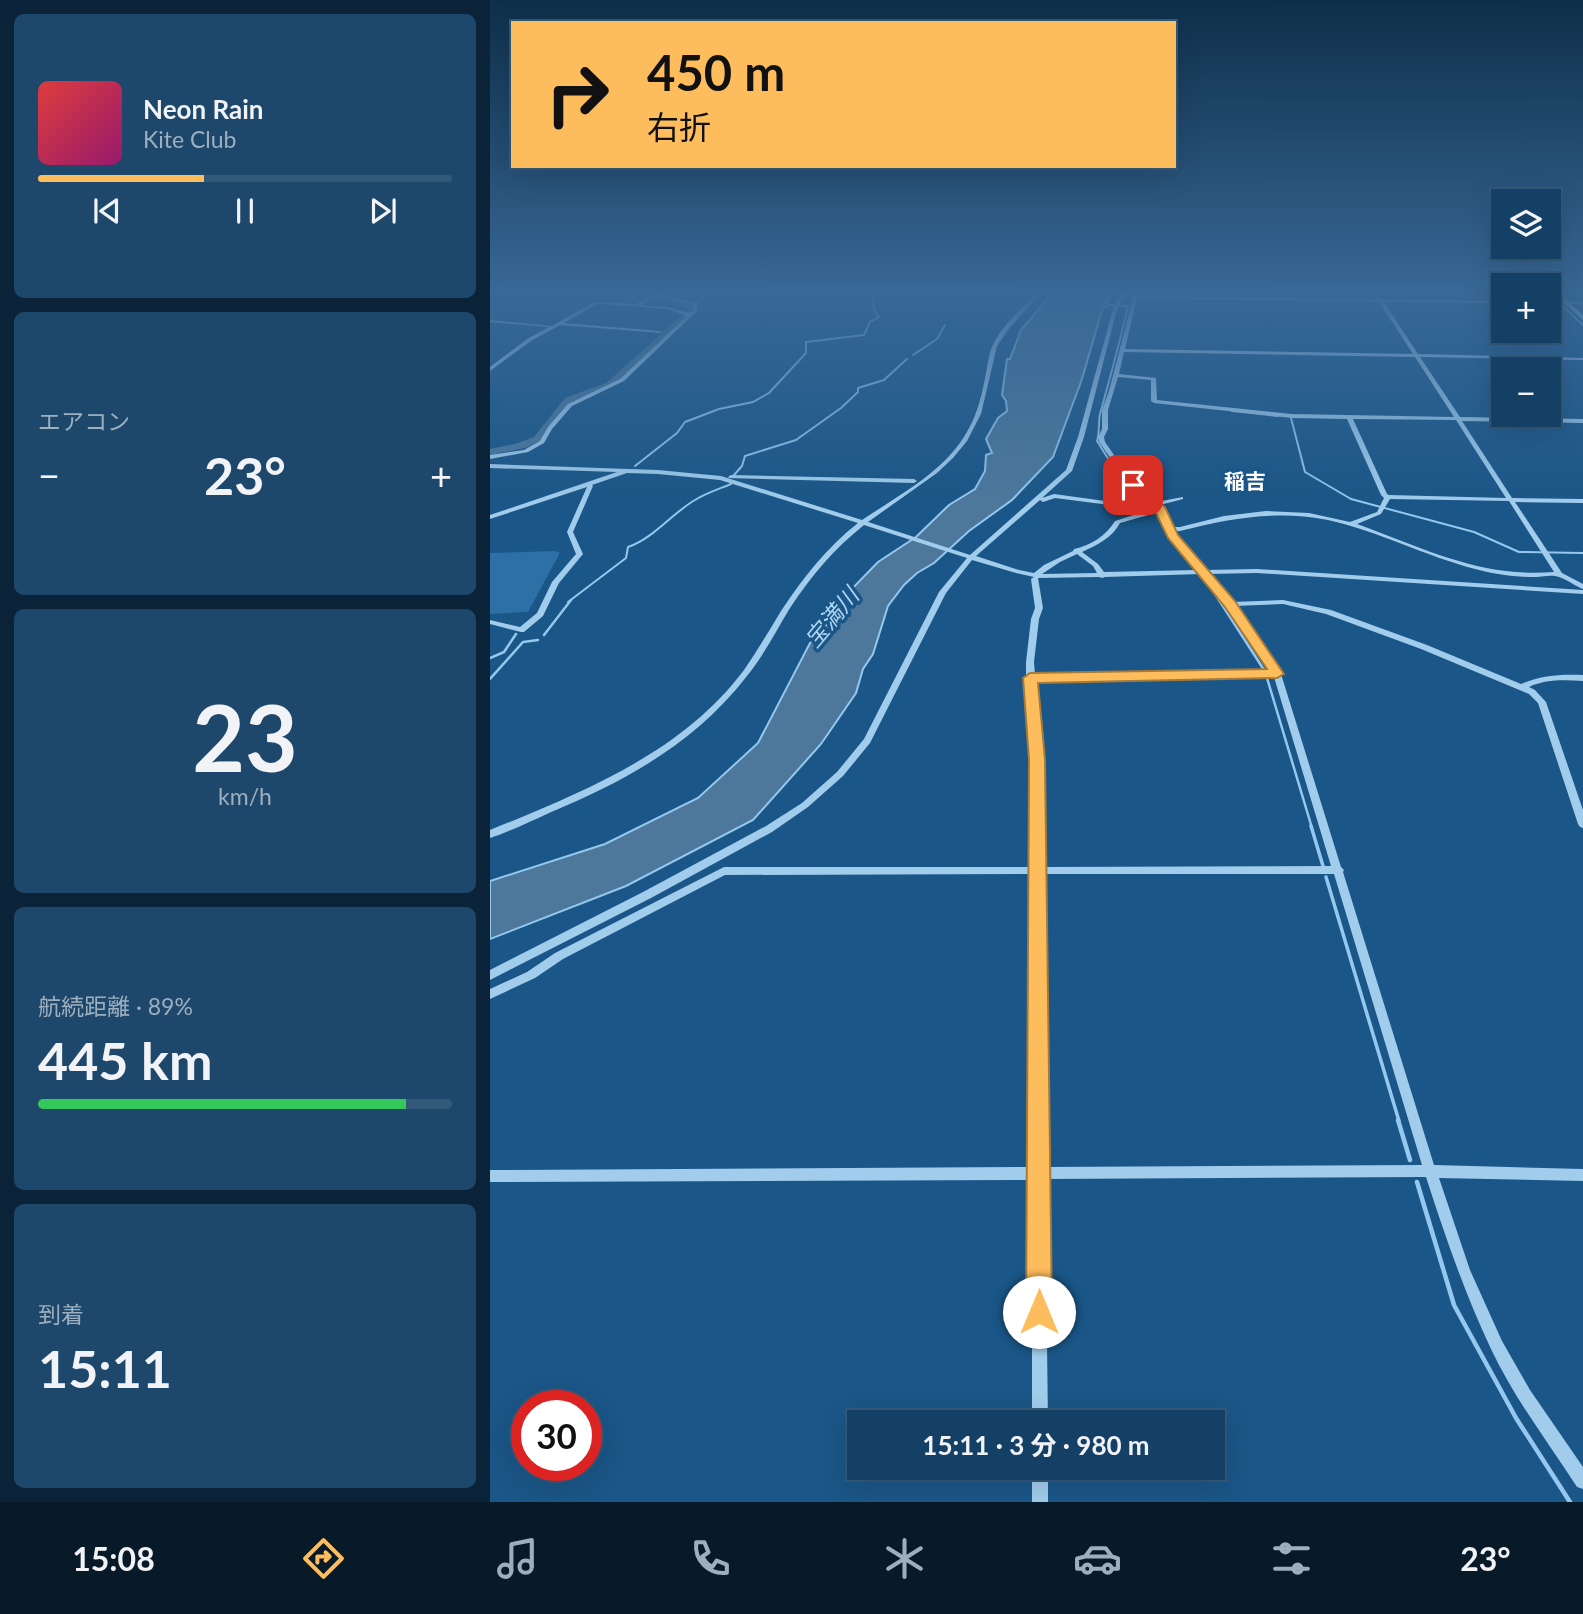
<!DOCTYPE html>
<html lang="ja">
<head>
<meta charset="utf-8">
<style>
  body { margin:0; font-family:Lato,"Noto Sans JP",sans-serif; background:#1d476b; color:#f1f3f6; height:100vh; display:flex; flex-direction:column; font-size:26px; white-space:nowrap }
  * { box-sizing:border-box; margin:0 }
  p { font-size:23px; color:#9dafbf }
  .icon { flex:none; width:38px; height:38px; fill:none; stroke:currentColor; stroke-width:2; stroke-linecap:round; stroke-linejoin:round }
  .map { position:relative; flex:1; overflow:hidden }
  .panel { display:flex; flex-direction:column; gap:14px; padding:14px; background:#0b2338; width:490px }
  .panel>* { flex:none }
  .banner { position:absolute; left:21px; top:21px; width:665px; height:147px; border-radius:0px; box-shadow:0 7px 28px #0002,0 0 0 2px #335979; background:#febd5d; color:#111; overflow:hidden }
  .controls { position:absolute; left:1001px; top:189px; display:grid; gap:14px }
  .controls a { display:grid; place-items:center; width:70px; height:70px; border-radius:0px; background:#144065; box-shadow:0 7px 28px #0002,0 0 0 2px #335979; font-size:35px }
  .speed { position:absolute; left:21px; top:1390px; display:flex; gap:14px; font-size:35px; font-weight:700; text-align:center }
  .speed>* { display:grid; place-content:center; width:91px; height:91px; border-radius:50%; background:#144065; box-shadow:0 7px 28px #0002,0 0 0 2px #335979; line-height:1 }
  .speed .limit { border:10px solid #d22; background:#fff; color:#111 }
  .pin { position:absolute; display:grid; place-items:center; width:60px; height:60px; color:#fff; margin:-30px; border-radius:14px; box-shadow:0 4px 10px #0006 }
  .me { position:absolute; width:77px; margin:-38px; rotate:0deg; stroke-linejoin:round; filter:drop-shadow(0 0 5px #0008) }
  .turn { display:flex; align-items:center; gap:24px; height:147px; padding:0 21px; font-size:32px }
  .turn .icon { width:91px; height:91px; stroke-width:2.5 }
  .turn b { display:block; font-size:49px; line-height:60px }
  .big { font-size:52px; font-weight:700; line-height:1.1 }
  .panel .widget { flex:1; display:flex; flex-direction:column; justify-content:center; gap:10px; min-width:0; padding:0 24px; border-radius:10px; background:#1d476b }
  .panel .dial { align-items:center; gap:0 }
  .dial b { font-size:91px; line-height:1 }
  .song { display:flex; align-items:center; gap:21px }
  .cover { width:84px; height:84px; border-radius:10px; background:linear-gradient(135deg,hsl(0 70% 55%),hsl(320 70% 35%)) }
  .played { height:7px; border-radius:4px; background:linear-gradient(90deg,#febd5d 40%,#335979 40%) }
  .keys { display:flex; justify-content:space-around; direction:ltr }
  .heat { display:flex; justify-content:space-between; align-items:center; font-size:38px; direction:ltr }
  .charge { height:10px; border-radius:5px; background:linear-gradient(90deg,#34c759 89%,#335979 0) }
  .trip { position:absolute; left:357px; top:1410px; width:378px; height:70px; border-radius:0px; background:#144065; box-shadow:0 7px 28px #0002,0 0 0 2px #335979; font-weight:700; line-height:70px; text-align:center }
  .menu { display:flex; height:112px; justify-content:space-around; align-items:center; background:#081a28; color:#9dafbf }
  .menu .icon { width:49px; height:49px }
  .menu .active { color:#febd5d }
  .menu b { font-size:32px; color:#f1f3f6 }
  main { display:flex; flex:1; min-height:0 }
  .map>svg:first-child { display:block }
  .green { fill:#2d70a5 }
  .water { fill:#4d789c; stroke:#94c8ee; stroke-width:2 }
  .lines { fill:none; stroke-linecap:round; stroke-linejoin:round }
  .stream-far3 { stroke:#94c8ee; stroke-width:2 }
  .stream-far2 { stroke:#94c8ee; stroke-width:2.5 }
  .stream-far1 { stroke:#94c8ee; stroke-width:3.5 }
  .stream { stroke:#94c8ee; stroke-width:4.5 }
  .river { fill:#4d789c; fill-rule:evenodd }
  .minor { fill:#a1ccec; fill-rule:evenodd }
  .major { fill:#e7f3ff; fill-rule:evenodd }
  .route { fill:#febd5d; stroke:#a57b3c; stroke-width:2 }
  .labels { text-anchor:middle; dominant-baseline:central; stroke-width:7; stroke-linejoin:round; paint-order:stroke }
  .far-quarter-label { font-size:21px; font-weight:bold; fill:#fff; stroke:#1a5687 }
  .water-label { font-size:23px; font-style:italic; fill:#add5f4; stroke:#1a5687 }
</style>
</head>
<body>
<main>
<section class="panel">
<div class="widget">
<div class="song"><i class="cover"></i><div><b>Neon Rain</b><p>Kite Club</p></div></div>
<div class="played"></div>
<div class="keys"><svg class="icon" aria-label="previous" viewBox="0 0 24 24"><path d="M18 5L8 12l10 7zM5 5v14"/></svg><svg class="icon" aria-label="pause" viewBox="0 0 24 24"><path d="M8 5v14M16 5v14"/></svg><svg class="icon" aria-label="next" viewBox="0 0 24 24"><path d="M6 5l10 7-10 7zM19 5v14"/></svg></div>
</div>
<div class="widget"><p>エアコン</p>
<div class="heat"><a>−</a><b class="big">23°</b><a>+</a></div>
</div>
<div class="widget dial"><b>23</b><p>km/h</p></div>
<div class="widget"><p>航続距離 · 89%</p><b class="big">445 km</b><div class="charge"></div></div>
<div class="widget"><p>到着</p><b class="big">15:11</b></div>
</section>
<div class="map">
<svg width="1093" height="1502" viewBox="0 0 1093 1502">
  <rect width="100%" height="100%" fill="#1a5687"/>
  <path class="green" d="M65 551 70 553 38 612 0 614V553Z"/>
  <path class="water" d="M562 293H623L615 302 621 305 613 307 592 379 563 457 522 500 479 531 444 563 427 573 414 585 398 606 383 654 373 669 366 693 331 744 263 820 136 886 0 939V881L115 844 208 798 268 743 320 643 341 620 352 599 388 562 426 537 459 505 485 489 495 471 496 455 502 453 496 439 508 418 517 411 516 401 512 395 517 359H520L531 330Z"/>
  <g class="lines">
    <path class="stream-far3" d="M1059 293 1093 325
      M619 305 638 306C630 342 620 378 610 414 608 423 610 432 607 441L629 476 663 507
      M200 308 220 293
      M423 355 447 339 455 325
      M742 411 788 416
      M801 418 815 472 861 499 984 532 1029 552 1093 553
      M145 466 187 433 195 422 229 409 263 402 279 393 316 353V342L374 335 380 322 389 317 384 310 383 298 392 293
      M244 475 252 466 255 456 306 440 351 408 368 392V388L394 380 417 359
      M670 514C684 551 709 569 730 602
      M78 602 136 558 138 547C164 538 181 514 205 500 216 493 229 489 241 484"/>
    <path class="stream-far2" d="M729 600 774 670
      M54 635 81 600
      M0 658 14 652 26 634
      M777 678 822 828
      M0 679 33 642 48 640"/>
    <path class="stream-far1" d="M821 826 833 866
      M836 877 909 1121"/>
    <path class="stream" d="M908 1120 920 1160
      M927 1182 964 1305 1026 1418 1080 1502"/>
    <path class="river" d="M147 293H159L201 304 205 311 122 387 81 402 52 441 35 448 0 455V449L28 443 44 437 75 398 116 383 197 311 195 308Z"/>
    <path class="minor" d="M165 293H171L206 303 208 310 134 381 82 406 62 429 54 443 38 452 0 459V455L34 450 50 441 58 427 78 404 130 379 197 316 177 309 112 304 105 305 74 323 170 331 172 332 170 333 70 325 41 341 0 371V367L37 339 59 327 0 322V320L62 326 102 303 112 302 146 304ZM168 295 202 305 204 310 200 313 177 307 151 305Z
      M547 293H551L520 327 507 346 491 414 477 441 463 458 447 473 378 522 480 555 576 470 588 437 622 313 627 299 634 293H639L631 300 626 313 594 437 582 471 552 498 564 494 666 508 641 487 609 442 608 437 612 429V410L619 391 643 298 641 297 644 293H648V296L888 299 884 293H888L892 299 1013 301V303L894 302 928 354 1093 358V360L930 357 970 417 1093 419V423L972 421 1022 498 1093 499V503L1025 502 1072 573 1093 584V589C1085 586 1078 580 1069 577 1062 574 1051 577 1043 577 1023 577 1003 574 985 569 935 556 888 531 838 520 787 510 739 518 690 531H683L685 535 715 570 767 569 1093 590V594L767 573 718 574 742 602 793 600 841 610 937 645 1031 684C1051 675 1071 674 1093 675V681C1074 680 1056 679 1039 687L1045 690 1056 702 1093 810V828L1090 827 1088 824 1048 703 1039 694 931 649 836 614 793 604 745 606 791 674 851 867 854 870 853 872 944 1165 1093 1169V1181L949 1178 980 1270 1012 1341 1040 1390 1093 1467V1489L1087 1487C1058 1442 1024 1398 1001 1349 975 1294 955 1236 936 1177L555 1179 558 1423H542V1180L0 1182V1170L542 1167 543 874 235 875 73 959 45 978 0 999V989L37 972 65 953 234 867H543V759L536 678V662L541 619 545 608 541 579 544 577 526 573 482 560 456 593 380 743 353 776 318 807 282 832 161 898 0 980V970L153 892 276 826 312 803 347 772 374 739 449 592 477 558 374 525C344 549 321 576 300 608 286 631 274 655 257 676 205 743 136 781 59 813 40 822 20 831 0 838V830C93 792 192 753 254 670 267 651 279 631 291 611 313 578 336 548 368 523L230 480 168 474 137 473 102 485 103 486 83 532 93 554 69 583 53 616 34 632H31L0 624V620L30 627 47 613 62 582 86 554 77 532 97 487 0 519V515L127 472 0 468V464L168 470 231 476 372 520C409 495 456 471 478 430 489 411 493 389 497 368 498 361 499 354 502 347 511 326 531 309 547 293ZM647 298 889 302 923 354 635 349ZM634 352 925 357 964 417 802 414 667 400 666 378 629 374ZM628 377 661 380V401L664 403 802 418 857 419 891 495 894 498 887 512 860 522 819 513 776 511 734 516 690 527H682L674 509 670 505 693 499V497L666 502 645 485 615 442 614 437 618 429V410ZM863 419 966 420 1016 498 899 495 897 494ZM565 498 659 510 625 521C617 535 600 546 584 549L583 551 554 565 544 573 529 570 486 556 550 500 553 502ZM900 499 1019 501 1064 572C1048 573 1032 573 1016 571 964 565 915 541 867 524L891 514ZM669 512 679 536 707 570 614 572 608 564 592 552C607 545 622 538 630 523ZM587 554 603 566 607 573 552 574 570 562ZM711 574 737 605 781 672 545 675 544 662 549 619 553 608 548 578 609 577 612 578 615 577ZM784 677 841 866 552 867 551 759 546 710 545 681ZM552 874H844L932 1165 555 1167Z
      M1059 301 1093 302V304L1059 303Z
      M241 475 424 479 427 481 424 483 239 478 238 477Z
      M542 1468H558V1502H542Z"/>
    <path class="major" d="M1063 293H1069L1093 315V320Z"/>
  </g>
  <linearGradient id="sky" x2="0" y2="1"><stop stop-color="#0e2f4a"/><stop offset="0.58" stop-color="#386896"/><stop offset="1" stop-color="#386896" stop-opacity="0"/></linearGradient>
  <rect width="1093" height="503" fill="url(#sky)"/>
  <path class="route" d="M643 482 675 507 688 535 745 601 794 674 787 678 548 683 555 760 562 1312 558 1321 549 1325 540 1321 536 1312 539 760 533 678 540 673 777 669 735 607 678 538 665 511 639 488 637 485Z"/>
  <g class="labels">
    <g class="far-quarter-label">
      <text x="755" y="480">稲吉</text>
    </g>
    <g class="water-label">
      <text transform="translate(341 617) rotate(-50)">宝満川</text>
    </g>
  </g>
</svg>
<div class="controls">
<a><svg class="icon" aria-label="layers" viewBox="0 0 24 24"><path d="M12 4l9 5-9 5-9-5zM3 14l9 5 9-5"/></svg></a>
<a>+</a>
<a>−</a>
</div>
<div class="speed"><div class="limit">30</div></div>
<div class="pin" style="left:643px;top:485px;background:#d93025"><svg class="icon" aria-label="arrive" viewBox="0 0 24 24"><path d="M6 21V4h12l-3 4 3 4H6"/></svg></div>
<svg class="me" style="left:549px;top:1312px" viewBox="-20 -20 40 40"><circle r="19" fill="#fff"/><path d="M0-13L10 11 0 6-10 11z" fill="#febd5d"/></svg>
<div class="trip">15:11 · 3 分 · 980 m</div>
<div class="banner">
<div class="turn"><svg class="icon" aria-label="right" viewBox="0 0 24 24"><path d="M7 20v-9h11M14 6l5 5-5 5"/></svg><div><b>450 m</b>右折</div></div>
</div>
</div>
</main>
<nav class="menu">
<b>15:08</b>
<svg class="icon active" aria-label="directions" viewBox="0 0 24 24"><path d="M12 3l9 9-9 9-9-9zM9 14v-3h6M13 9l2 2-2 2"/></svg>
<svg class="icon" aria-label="music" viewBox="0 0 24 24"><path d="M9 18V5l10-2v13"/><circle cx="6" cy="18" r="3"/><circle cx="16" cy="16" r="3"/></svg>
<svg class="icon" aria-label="phone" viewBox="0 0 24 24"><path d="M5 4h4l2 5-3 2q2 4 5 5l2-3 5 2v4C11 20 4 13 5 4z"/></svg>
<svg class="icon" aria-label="climate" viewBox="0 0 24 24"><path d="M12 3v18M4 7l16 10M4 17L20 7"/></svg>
<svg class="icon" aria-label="car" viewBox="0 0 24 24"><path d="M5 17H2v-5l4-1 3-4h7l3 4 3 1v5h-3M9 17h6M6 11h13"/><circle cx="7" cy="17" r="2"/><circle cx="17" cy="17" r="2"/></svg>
<svg class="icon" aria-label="filters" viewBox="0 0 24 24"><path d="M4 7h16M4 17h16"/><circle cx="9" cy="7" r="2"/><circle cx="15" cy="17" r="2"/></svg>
<b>23°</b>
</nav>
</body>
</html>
